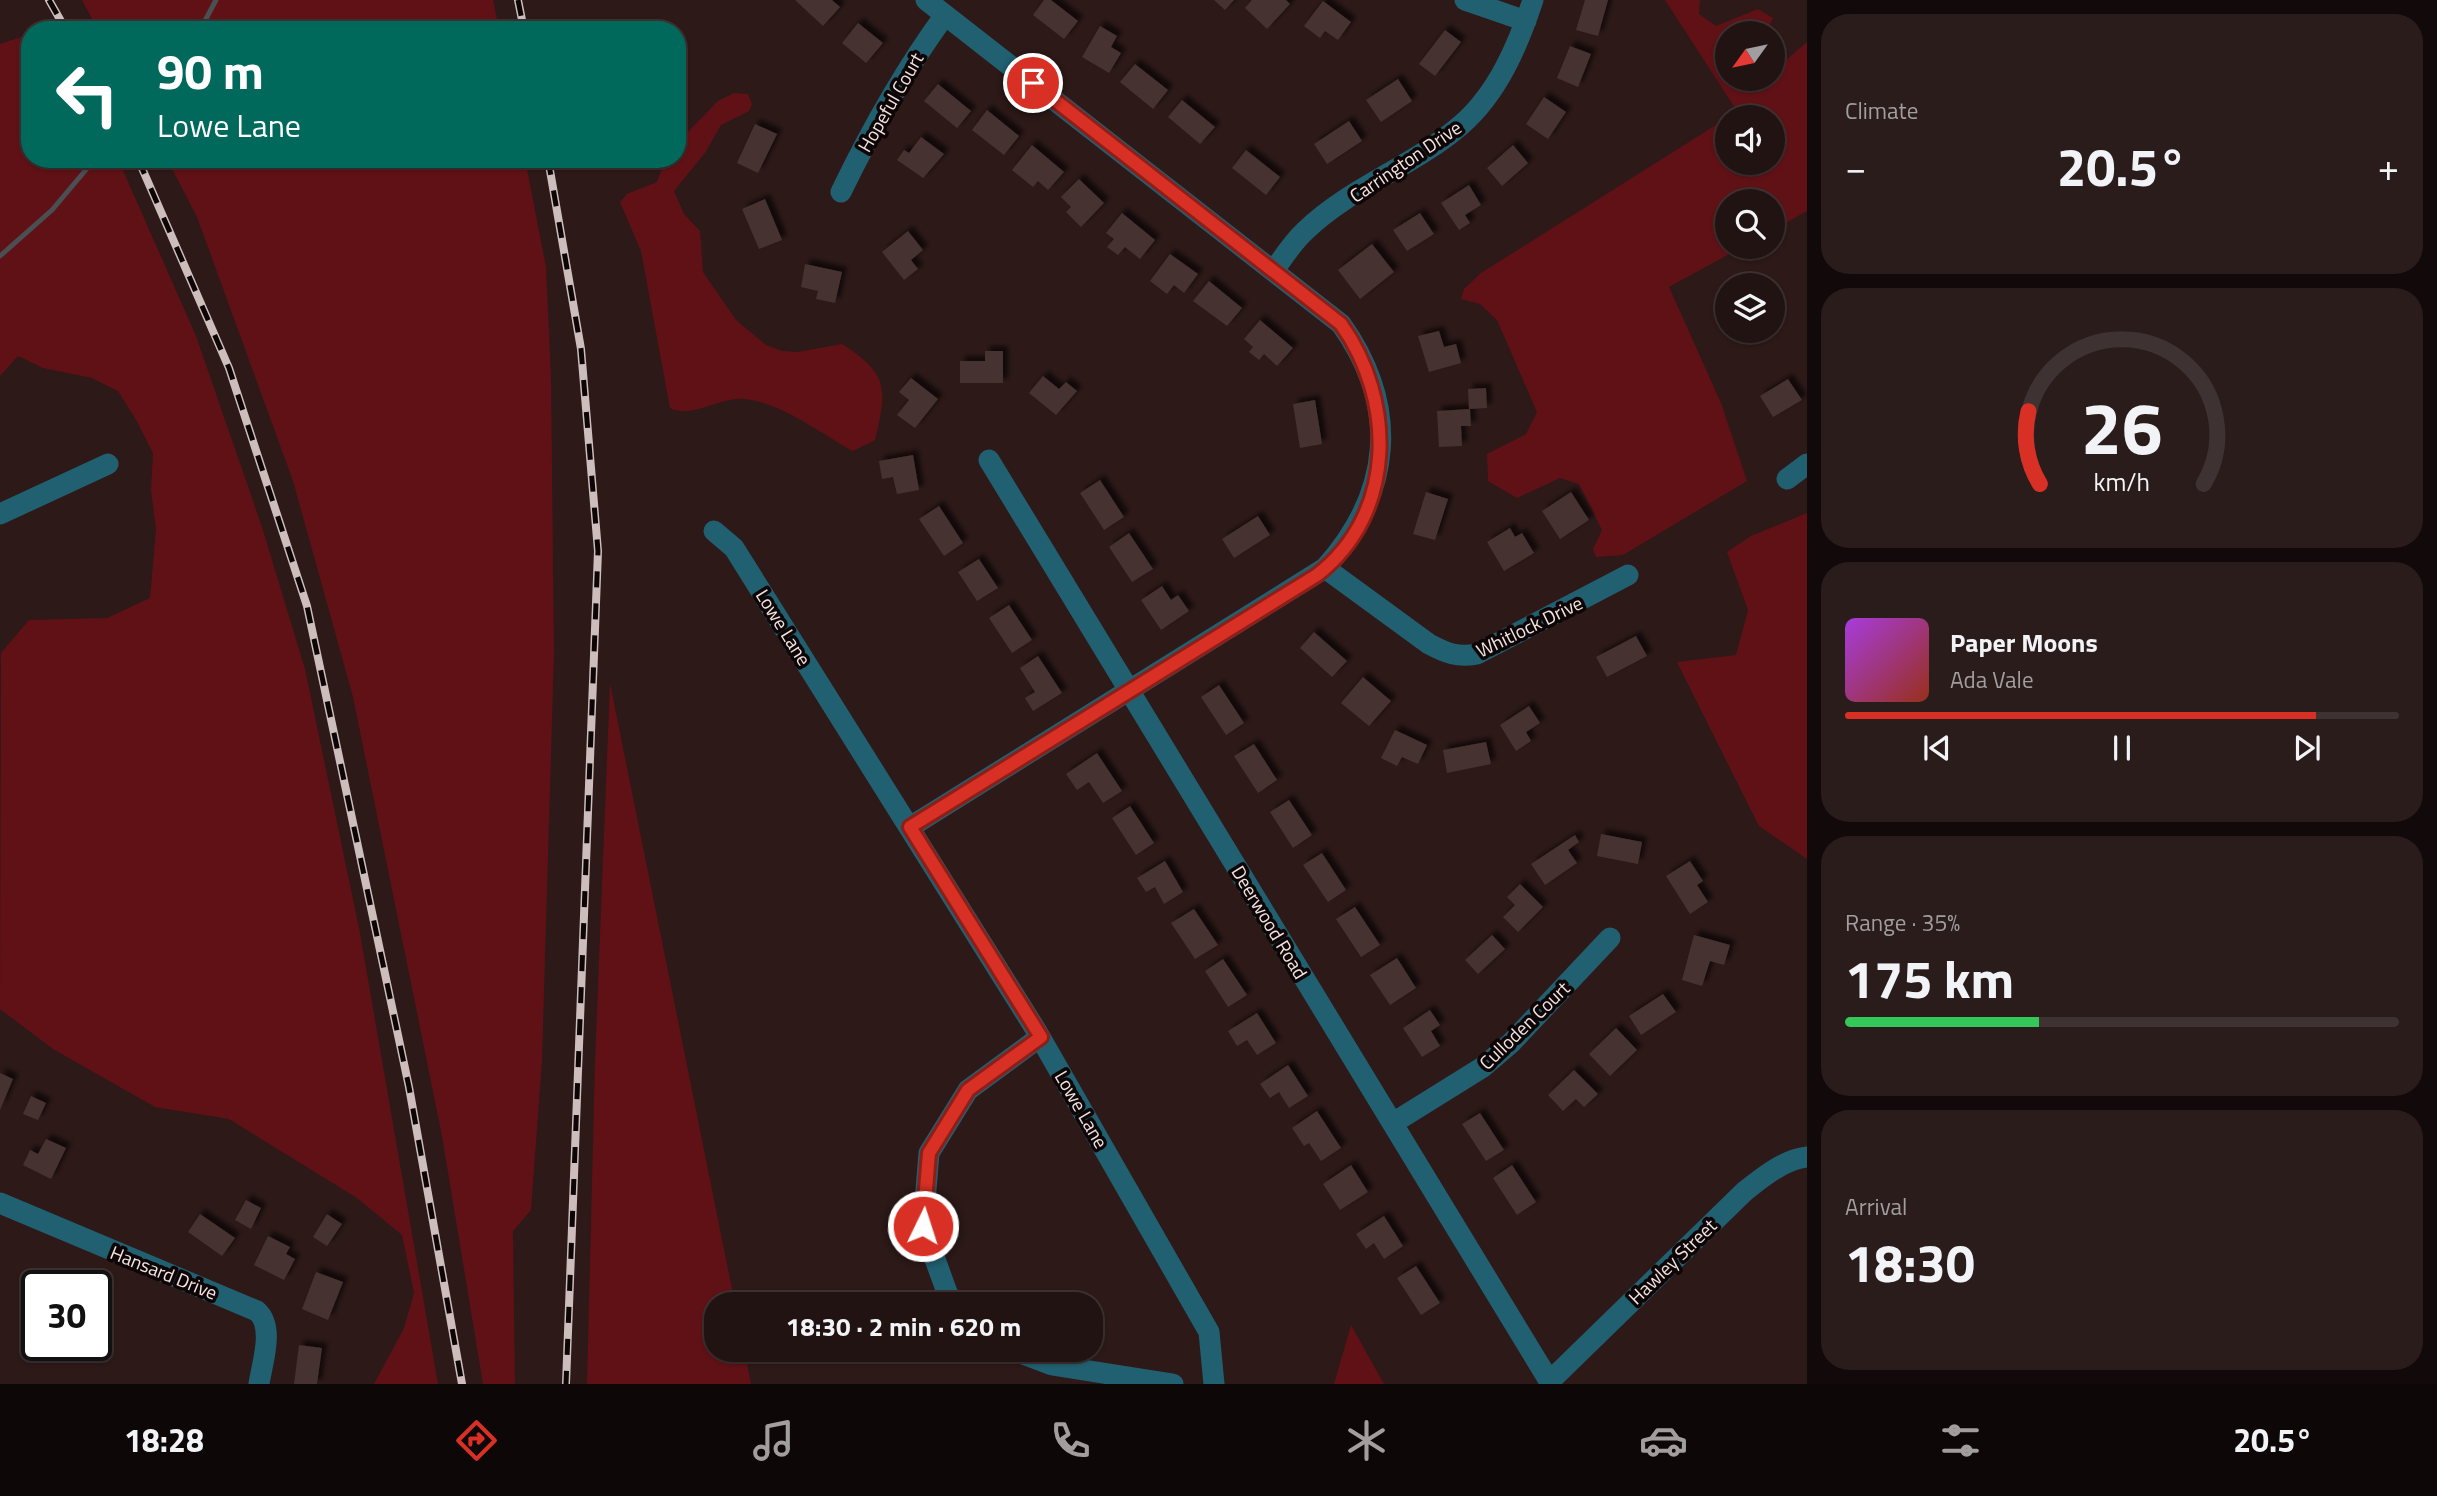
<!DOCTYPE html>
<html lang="en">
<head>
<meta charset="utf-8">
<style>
  body { margin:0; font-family:"Titillium Web",sans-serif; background:#291c1b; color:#f1f3f6; height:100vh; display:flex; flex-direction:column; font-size:26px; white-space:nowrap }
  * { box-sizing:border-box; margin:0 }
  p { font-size:23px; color:#a29e9f }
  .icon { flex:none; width:38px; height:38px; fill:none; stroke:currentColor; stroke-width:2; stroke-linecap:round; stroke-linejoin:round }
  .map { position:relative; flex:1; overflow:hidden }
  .panel { display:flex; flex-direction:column; gap:14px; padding:14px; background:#120a0a; width:630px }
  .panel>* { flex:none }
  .hud { position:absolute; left:21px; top:21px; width:665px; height:147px; border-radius:28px; box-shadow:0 2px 5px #0004,0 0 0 2px #3e3232; background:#00695c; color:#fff; overflow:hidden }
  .needle { width:46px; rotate:237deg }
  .tools { position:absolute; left:1715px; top:21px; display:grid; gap:14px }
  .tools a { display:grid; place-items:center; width:70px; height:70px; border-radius:50%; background:#211312; box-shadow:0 2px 5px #0004,0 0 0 2px #3e3232; font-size:35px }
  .speed { position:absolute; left:21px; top:1270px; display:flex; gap:14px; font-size:35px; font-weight:700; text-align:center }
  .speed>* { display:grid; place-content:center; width:91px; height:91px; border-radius:50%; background:#211312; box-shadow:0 2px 5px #0004,0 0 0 2px #3e3232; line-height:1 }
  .speed .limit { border:4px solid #111; border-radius:10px; background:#fff; color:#111 }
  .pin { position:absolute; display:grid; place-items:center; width:60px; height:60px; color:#fff; margin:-30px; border:4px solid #fff; border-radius:50%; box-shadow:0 2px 7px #0007 }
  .me { position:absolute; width:77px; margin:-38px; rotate:4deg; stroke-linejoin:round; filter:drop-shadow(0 0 5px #0008) }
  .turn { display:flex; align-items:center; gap:24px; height:147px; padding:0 21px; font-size:32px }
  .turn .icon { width:91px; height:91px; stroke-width:2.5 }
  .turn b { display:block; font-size:49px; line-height:60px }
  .big { font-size:52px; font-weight:700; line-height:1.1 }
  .panel .card { flex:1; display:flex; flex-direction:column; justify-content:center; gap:10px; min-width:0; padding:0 24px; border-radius:28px; background:#291c1b }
  .panel .dial { align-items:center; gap:0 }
  .dial svg { height:182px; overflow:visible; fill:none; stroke:#3e3232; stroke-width:7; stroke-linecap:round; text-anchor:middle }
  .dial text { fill:#f1f3f6; stroke:none }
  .song { display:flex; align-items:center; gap:21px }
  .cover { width:84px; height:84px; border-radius:10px; background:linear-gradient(135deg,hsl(280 70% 55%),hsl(10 70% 35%)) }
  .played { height:7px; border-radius:4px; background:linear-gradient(90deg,#d93025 85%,#3e3232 85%) }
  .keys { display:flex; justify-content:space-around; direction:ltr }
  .heat { display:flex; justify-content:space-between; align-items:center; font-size:38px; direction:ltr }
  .charge { height:10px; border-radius:5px; background:linear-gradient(90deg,#34c759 35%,#3e3232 0) }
  .trip { position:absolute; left:704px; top:1292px; width:399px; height:70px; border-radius:28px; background:#211312; box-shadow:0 2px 5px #0004,0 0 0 2px #3e3232; font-weight:700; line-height:70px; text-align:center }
  .menu { display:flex; height:112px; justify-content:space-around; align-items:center; background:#0d0807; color:#a29e9f }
  .menu .icon { width:49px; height:49px }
  .menu .selected { color:#d93025 }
  .menu b { font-size:32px; color:#f1f3f6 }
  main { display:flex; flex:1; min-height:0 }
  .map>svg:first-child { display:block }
  .green { fill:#601116 }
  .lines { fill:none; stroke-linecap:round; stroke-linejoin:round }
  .stream { stroke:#494f52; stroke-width:5 }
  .building { fill:#473231; filter:url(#shadow) }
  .minor { stroke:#216071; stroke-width:21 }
  .rail-casing { stroke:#cdbebd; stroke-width:8 }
  .rail { stroke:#0e0606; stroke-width:5; stroke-dasharray:16; stroke-linecap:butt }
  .route-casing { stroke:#8d1f18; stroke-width:18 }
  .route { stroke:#d93025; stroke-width:12 }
  .labels { text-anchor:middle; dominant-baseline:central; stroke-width:7; stroke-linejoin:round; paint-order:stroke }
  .street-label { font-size:19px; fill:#f2e4e3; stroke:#0e0606 }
</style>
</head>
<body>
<main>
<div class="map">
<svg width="1807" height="1384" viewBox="0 0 1807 1384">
  <defs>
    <filter id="shadow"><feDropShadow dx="5" dy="-5" stdDeviation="2" flood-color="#0009"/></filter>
  </defs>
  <rect width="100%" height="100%" fill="#2c1918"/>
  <path class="green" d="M82 0H493L499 30H98Z
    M1665 0H1700L1699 14 1716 26 1758 9 1773 18 1766 33H1727V79H1773V54L1786 60 1807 42V211L1773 230V201H1727V247H1742L1669 287 1721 403 1747 481 1623 555 1596 557 1593 549 1602 530 1579 484 1560 478 1517 498 1488 481 1487 454 1526 434 1537 412 1497 320 1480 304 1461 299 1464 289 1481 273 1727 118V163H1773V117H1728L1737 111Z
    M30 34V159H118L196 336 261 524 305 669 360 933 438 1384H374L404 1328 414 1293 402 1235 357 1198 229 1119 155 1107 53 1049 0 1009 1 653 29 620 107 618 150 598 156 529 151 490 153 453 135 418 118 391 92 378 43 368 18 356 0 376V44Z
    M734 93 748 94 752 104 749 111 721 125 705 153 674 191 684 214 700 231 703 272 736 320 766 345 782 351 798 352 842 344C889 374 887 389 875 440L853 451C821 434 781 402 744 399 719 397 694 419 670 408L641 251 620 202 627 194 657 182 665 159H677V143L718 101Z
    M167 159H525L546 267 551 377 554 653 542 1061 531 1210 513 1231 515 1384H483L442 1136 353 697 293 481 197 217Z
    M1807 513V859L1759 826 1677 662 1736 655 1748 610 1727 552 1751 536Z
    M610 683 735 1304H716V1349H744L751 1384H587L595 1062Z
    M1351 1325 1384 1384H1334Z"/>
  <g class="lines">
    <path class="stream" d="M200 30 216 0
      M0 256 52 210 95 159"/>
  </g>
  <path class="building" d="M795 0H832L840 7 823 26Z
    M1044 0H1051L1078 21 1064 39 1033 15Z
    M1214 0H1234L1225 10Z
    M1252 0H1286L1290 4 1267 29 1245 8Z
    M1585 0H1608L1598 36 1576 30Z
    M1323 1 1351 22 1338 40 1325 31 1320 38 1304 26Z
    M858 23 883 43 866 63 842 43Z
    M1100 26 1117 36 1111 47 1121 53 1109 73 1082 57Z
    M1445 30 1461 42 1435 76 1419 64Z
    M1570 46 1591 54 1578 87 1557 78Z
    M1135 64 1168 90 1153 109 1120 82Z
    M1398 79 1412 101 1381 122 1366 100Z
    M938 84 971 111 957 128 924 101Z
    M1544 97 1566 112 1548 139 1526 124Z
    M1182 100 1215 127 1200 144 1168 117Z
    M987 110 1019 136 1004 155 972 130Z
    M1349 121 1362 141 1327 164 1314 144Z
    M755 124 777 134 758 173 737 163Z
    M921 137 944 154 923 178 897 160 904 150 909 153Z
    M1032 145 1064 172 1048 190 1038 181 1033 187 1012 170Z
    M1513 145 1528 163 1502 186 1487 168Z
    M1246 150 1280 177 1266 195 1232 168Z
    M1079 179 1104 203 1081 227 1066 212 1071 207 1061 197Z
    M1469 185 1481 205 1465 215 1470 223 1459 230 1441 203Z
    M765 199 782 240 759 249 742 209Z
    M1122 213 1155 240 1140 259 1125 247 1118 255 1107 247 1114 239 1106 233Z
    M1420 213 1434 234 1407 251 1393 230Z
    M908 231 923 250 911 260 918 269 904 280 882 252Z
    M1372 244 1394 272 1360 299 1338 270Z
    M1170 254 1198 274 1184 293 1174 285 1167 294 1150 281Z
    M805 264 842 272 835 303 816 299 818 291 801 287Z
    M1209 281 1242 308 1227 326 1193 301Z
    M1260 320 1293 348 1277 366 1264 354 1259 360 1249 352 1253 347 1244 339Z
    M1439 331 1444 347 1456 344 1461 363 1429 372 1418 336Z
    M985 351H1003V383H960V361H985Z
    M1043 376 1059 389 1066 382 1077 391 1056 415 1029 393Z
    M911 378 938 399 915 428 897 415 909 400 899 392Z
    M1788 379 1802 400 1773 417 1760 396Z
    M1486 388 1487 408 1469 409 1468 389Z
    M1315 400 1322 444 1300 448 1293 404Z
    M1470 409 1471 426H1461L1462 446 1439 447 1437 411Z
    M913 455 919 490 897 494 893 477 882 479 879 461Z
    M1100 480 1124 517 1104 530 1080 493Z
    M1426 492 1448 499 1435 540 1413 534Z
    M1571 492 1589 520 1560 539 1542 511Z
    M939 506 963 543 944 556 919 519Z
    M1258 516 1270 535 1234 558 1222 539Z
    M1510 528 1515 537 1522 533 1534 553 1504 571 1487 542Z
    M1129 533 1153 569 1132 582 1109 547Z
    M979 559 998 588 977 601 958 572Z
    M1162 586 1171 600 1178 595 1189 611 1161 630 1141 600Z
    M1009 605 1032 640 1012 653 989 618Z
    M1314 632 1347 661 1332 677 1300 648Z
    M1636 636 1647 656 1607 677 1596 657Z
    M1038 656 1062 693 1033 711 1025 698 1035 692 1020 668Z
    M1363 677 1391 701 1369 726 1341 703Z
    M1219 685 1244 723 1226 735 1201 697Z
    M1529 706 1540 723 1526 732 1531 741 1516 751 1500 725Z
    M1395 730 1427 745 1418 764 1402 757 1397 766 1381 758Z
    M1486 742 1491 764 1447 773 1443 750Z
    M1254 744 1277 780 1258 793 1234 756Z
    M1097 753 1122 791 1103 803 1089 782 1077 790 1066 774Z
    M1289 800 1312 835 1293 848 1270 812Z
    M1130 806 1154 843 1136 855 1112 818Z
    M1601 834 1642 842 1638 864 1597 856Z
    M1575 835 1579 842 1568 850 1577 863 1545 885 1531 864Z
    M1322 853 1346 890 1328 902 1303 865Z
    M1165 861 1183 892 1164 904 1155 887 1146 892 1137 878Z
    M1690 861 1703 881 1697 885 1708 902 1690 914 1666 876Z
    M1520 884 1543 907 1518 932 1503 917 1515 905 1507 897Z
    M1355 907 1380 945 1361 957 1336 919Z
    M1194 909 1218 945 1195 959 1171 923Z
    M1492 935 1505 949 1478 974 1465 960Z
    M1694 935 1730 945 1724 965 1710 961 1702 986 1682 980Z
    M1397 958 1416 988 1390 1005 1370 975Z
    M1223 959 1247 995 1228 1007 1205 971Z
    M1663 994 1676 1012 1641 1035 1629 1016Z
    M1430 1010 1440 1025 1431 1031 1440 1046 1422 1057 1403 1028Z
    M1257 1013 1276 1043 1257 1055 1247 1040 1237 1046 1228 1031Z
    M1616 1028 1637 1050 1610 1076 1589 1054Z
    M1288 1065 1308 1096 1289 1108 1279 1092 1270 1098 1260 1084Z
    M1574 1070 1598 1094 1584 1107 1576 1099 1563 1111 1548 1095Z
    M0 1073 13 1079 0 1110Z
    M31 1096 46 1103 38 1120 23 1114Z
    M1317 1111 1341 1148 1321 1161 1309 1143 1304 1146 1292 1128Z
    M1480 1113 1504 1150 1486 1161 1462 1124Z
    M46 1139 66 1148 51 1179 23 1165 30 1150 38 1154Z
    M1351 1165 1368 1192 1340 1210 1323 1184Z
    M1512 1165 1536 1202 1517 1215 1493 1178Z
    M246 1200 261 1208 251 1229 235 1220Z
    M200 1214 235 1238 222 1256 188 1232Z
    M327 1214 342 1224 327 1246 313 1237Z
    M1384 1216 1403 1246 1384 1259 1374 1243 1366 1249 1356 1234Z
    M268 1236 290 1247 286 1254 295 1259 284 1280 254 1265Z
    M1416 1266 1440 1303 1421 1315 1397 1278Z
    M316 1272 343 1282 328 1320 302 1309Z
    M299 1345 322 1348 317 1384H294Z"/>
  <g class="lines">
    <path class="minor" d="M1465 0 1526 21
      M841 192C871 130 904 71 945 15
      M1275 269C1284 256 1293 242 1305 231 1350 187 1414 166 1461 125 1498 93 1518 45 1533 0
      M989 460 1551 1384
      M1787 479 1807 464
      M0 514 108 464
      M714 531 734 548 1036 1030 1209 1332 1214 1384
      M1325 568 1429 644C1446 653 1458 658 1477 654L1628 575
      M910 827 1325 568C1392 493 1400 407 1341 324L926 0
      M1393 1123 1483 1067 1511 1043 1610 938
      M0 1203 257 1311C275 1327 262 1363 259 1384
      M958 1304 948 1295 923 1226 929 1153 968 1090 1040 1037
      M1010 1349 1052 1365 1173 1384
      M1549 1382 1745 1191C1763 1177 1783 1160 1807 1157"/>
    <defs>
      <path id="rail" d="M49 0 66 30
        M518 0 524 30
        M138 159 229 368 307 606 409 1087 462 1384
        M548 159 581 349 598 551 566 1384"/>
    </defs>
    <use href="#rail" class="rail-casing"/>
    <use href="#rail" class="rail"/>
  </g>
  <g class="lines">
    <defs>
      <path id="route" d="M923 1226 929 1153 968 1090 1041 1037 910 827 1317 575C1397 513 1395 400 1341 324L1033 83"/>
    </defs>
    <use href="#route" class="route-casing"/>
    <use href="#route" class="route"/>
  </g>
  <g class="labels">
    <g class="street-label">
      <text transform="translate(890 102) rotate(-60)">Hopeful Court</text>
      <text transform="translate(1405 161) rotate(-34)">Carrington Drive</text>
      <text transform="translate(1529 626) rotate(-26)">Whitlock Drive</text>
      <text transform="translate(784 627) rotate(58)">Lowe Lane</text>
      <text transform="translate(1270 922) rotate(59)">Deerwood Road</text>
      <text transform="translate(1524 1025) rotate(-44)">Culloden Court</text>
      <text transform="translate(1082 1109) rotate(60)">Lowe Lane</text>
      <text transform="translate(1672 1261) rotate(-44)">Hawley Street</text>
      <text transform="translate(164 1272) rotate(22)">Hansard Drive</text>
    </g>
  </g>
</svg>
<div class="tools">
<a><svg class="needle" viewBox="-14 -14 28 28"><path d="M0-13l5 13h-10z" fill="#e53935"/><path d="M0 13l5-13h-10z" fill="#a29e9f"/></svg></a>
<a><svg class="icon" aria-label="sound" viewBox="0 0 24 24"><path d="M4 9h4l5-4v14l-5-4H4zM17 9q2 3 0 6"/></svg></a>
<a><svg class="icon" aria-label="search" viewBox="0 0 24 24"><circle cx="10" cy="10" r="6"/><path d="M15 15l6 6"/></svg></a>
<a><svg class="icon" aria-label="layers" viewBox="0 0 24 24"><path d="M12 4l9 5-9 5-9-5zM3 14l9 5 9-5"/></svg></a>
</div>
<div class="speed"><div class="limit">30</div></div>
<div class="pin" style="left:1033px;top:83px;background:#d93025"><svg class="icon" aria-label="arrive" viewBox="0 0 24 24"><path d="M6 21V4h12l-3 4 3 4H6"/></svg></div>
<svg class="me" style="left:923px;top:1226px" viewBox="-20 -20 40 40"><circle r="17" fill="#d93025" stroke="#fff" stroke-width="3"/><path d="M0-11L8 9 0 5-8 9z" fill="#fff"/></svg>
<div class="trip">18:30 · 2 min · 620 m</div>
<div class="hud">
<div class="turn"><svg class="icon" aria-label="left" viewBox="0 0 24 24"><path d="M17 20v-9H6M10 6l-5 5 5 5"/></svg><div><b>90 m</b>Lowe Lane</div></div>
</div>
</div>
<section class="panel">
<div class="card"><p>Climate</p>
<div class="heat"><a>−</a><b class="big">20.5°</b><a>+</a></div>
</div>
<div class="card dial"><svg viewBox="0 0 100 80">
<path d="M14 69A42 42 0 1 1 86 69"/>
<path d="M14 69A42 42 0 0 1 9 37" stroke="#d93025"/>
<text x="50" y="56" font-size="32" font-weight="700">26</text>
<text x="50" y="72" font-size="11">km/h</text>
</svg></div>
<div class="card">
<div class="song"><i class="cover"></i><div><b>Paper Moons</b><p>Ada Vale</p></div></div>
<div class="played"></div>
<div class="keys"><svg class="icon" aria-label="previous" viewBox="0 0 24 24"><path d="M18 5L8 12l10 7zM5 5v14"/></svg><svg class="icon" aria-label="pause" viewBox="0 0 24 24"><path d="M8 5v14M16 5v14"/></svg><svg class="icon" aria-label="next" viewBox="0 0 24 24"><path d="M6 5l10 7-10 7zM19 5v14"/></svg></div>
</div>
<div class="card"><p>Range · 35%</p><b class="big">175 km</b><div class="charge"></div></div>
<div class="card"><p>Arrival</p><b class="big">18:30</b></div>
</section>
</main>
<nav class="menu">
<b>18:28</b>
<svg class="icon selected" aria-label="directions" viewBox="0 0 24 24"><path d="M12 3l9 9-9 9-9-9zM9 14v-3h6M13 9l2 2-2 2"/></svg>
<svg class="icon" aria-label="music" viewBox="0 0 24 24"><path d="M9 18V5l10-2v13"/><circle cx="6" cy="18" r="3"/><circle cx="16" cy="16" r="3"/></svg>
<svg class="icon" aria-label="phone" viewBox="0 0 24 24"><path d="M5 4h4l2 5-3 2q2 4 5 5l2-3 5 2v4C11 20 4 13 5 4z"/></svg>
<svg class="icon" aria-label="climate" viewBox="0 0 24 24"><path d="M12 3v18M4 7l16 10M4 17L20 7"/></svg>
<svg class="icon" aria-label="car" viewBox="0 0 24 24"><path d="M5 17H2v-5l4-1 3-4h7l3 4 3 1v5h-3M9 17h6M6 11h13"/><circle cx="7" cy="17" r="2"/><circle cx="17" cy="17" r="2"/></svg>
<svg class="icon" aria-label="filters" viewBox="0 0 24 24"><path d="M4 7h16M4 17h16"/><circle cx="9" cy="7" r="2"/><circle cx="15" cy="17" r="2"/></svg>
<b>20.5°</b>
</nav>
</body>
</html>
